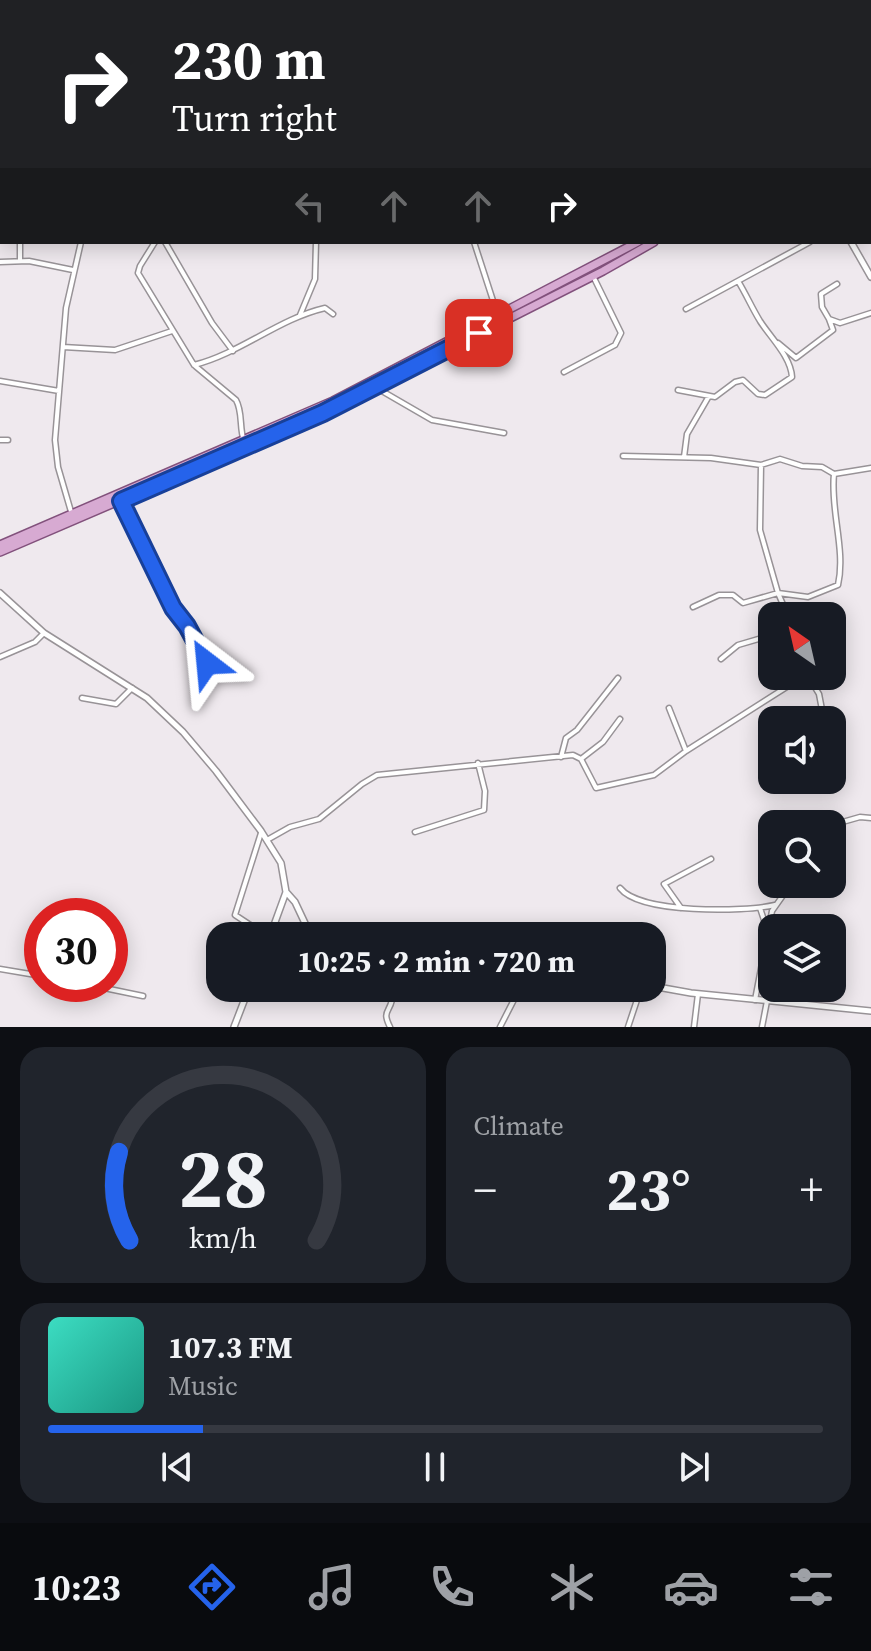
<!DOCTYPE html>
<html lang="en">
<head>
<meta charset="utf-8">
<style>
  body { margin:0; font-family:"Source Serif 4",serif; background:#20242c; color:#f1f3f6; height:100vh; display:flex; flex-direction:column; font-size:30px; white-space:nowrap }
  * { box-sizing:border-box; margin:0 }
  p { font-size:26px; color:#9ea1a6 }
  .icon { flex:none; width:44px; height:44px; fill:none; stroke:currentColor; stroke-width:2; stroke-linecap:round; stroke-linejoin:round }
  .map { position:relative; height:1027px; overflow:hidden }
  .side { display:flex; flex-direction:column; gap:20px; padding:20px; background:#0d0f14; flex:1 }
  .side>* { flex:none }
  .hud { position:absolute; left:0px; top:0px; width:872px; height:244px; box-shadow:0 4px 20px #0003; background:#202124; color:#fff; overflow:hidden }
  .needle { width:52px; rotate:326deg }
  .fabs { position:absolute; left:758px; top:602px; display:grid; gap:16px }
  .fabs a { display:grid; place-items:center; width:88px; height:88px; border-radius:16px; background:#171b24; box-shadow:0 4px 20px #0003; font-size:40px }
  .speed { position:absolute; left:24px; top:898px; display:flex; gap:16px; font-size:40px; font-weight:700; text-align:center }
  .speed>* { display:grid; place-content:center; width:104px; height:104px; border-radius:50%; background:#171b24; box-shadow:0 4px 20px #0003; line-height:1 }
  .speed .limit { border:12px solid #d22; background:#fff; color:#111 }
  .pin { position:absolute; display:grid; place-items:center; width:68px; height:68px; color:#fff; margin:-34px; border-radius:16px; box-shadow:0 4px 12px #0006 }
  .me { position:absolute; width:88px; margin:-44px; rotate:331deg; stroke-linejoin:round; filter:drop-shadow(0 0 6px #0008) }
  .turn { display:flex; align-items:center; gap:28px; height:168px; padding:0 40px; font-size:36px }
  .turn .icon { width:104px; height:104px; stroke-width:2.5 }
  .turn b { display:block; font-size:56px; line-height:68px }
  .lanes { display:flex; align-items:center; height:76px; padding:0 40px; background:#0003; justify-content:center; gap:40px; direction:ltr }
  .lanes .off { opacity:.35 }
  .big { font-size:60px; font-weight:700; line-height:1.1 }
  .side .tile { flex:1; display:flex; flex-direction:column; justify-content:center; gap:12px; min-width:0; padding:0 28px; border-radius:24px; background:#20242c }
  .side .dial { align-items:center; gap:0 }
  .dial svg { height:208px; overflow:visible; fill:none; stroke:#363941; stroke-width:7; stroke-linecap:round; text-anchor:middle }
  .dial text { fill:#f1f3f6; stroke:none }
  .song { display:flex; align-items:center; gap:24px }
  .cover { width:96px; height:96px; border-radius:12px; background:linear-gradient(135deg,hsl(170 70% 55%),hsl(170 70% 35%)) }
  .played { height:8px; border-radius:4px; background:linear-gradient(90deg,#2563eb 20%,#363941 20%) }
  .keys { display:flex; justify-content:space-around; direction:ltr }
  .heat { display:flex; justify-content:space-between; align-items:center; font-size:44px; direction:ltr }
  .side .tiles { flex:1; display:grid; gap:20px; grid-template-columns:1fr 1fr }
  .tile:last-child { grid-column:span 2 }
  .trip { position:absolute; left:206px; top:922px; width:460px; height:80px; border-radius:24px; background:#171b24; box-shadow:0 4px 20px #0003; font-weight:700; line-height:80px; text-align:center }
  .dock { display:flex; height:128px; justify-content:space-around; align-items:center; background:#090b0e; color:#9ea1a6 }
  .dock .icon { width:56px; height:56px }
  .dock .on { color:#2563eb }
  .dock b { font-size:36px; color:#f1f3f6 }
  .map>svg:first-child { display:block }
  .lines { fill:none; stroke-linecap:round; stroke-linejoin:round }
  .minor-casing { stroke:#989397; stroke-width:7 }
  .tertiary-casing { stroke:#989397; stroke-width:8 }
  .primary-casing { stroke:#82517c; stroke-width:10 }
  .minor { stroke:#fff; stroke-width:4 }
  .tertiary { stroke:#fff; stroke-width:5 }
  .primary { stroke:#d7aad2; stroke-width:7 }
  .route-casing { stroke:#184099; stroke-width:20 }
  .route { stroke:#2563eb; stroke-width:14 }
</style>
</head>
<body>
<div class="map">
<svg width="871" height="1027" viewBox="0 0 871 1027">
  <rect width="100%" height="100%" fill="#efe9ee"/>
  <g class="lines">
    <defs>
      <path id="minor" d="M74 0 80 2
        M354 0 355 2
        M843 0 845 2
        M9 2 11 0
        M115 2V0
        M181 2V0
        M246 2 247 0
        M0 11 2 9
        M870 28 871 29
        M20 242V261
        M155 242 140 266 138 273 194 365 236 400C243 412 239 428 244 441
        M165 242 212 323 233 351
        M474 242 498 316
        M0 262 29 261 73 270
        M686 309 810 242
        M300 315 315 279 316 242
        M829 319 822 307 821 294 837 284
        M778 343 796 358 833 330 829 319 840 323 871 313
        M63 347 115 350 172 331
        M194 365C241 353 278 319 325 308L333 314
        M564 372 615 345 621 333 593 276
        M0 381 59 391
        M375 387 432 420 504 433
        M678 390 715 397 735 382 743 380 758 394 765 395 792 377C791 357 771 338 760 321 752 308 746 294 738 281
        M0 440H8
        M623 456 711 458 761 465 780 459 802 466 822 467 834 474 871 468
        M684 457 687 434 709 396
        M761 465 760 530 778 593 788 616
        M121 501 173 608 187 626 207 663
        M72 515 58 467 55 440 66 308 81 242
        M693 607 719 595H733L743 603 778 593 808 597 838 585C846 550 830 510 834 474
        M0 657 35 642 44 633
        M721 659 738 645 772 635
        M808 676 819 694 824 720
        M82 698 116 704 132 688
        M669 708 686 751
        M561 757 566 738 577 730 618 678
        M581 759 603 742 620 719
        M832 825 860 817 871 818
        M415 832 484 810 485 791 478 763
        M261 833 235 915 267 936
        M267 840 290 827 319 819 362 784 377 775 573 755 581 759 596 788 654 775 686 751 804 676
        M620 888C640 914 744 912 775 905
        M681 908 664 884 711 859
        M760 908 767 929
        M0 969 42 976
        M85 984 143 996
        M755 1000 772 911 791 884
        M390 1027C382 1011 389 1013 392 1000 393 996 392 992 393 988
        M500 1027 520 988
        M628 1027 641 988
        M694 1027 698 994
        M762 1027 767 1001"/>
      <path id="tertiary" d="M851 242 871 277
        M0 593 44 633 147 698 183 732 216 771 261 831 281 863 286 892 270 936
        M287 893 295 902 311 936
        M652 986 691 993 871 1011
        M234 1027 249 988"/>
      <path id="primary" d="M870 109 871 108
        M870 123 871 122
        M0 545 333 401 638 242
        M0 552 323 413 603 271 654 242"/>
    </defs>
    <use href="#minor" class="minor-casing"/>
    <use href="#tertiary" class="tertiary-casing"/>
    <use href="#primary" class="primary-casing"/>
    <use href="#minor" class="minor"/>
    <use href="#tertiary" class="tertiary"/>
    <use href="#primary" class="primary"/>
  </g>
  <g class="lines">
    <defs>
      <path id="route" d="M207 663 187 626 173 608 121 501 323 413 479 333"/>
    </defs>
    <use href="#route" class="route-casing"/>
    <use href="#route" class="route"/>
  </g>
</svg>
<div class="fabs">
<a><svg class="needle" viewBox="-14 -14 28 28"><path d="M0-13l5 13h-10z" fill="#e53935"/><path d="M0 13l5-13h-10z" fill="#9ea1a6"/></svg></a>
<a><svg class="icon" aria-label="sound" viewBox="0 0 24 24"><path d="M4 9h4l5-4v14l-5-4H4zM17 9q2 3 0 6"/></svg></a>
<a><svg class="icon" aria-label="search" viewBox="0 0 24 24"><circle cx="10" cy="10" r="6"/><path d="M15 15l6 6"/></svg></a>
<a><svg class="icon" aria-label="layers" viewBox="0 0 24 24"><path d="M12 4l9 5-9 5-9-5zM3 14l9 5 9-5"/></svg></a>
</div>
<div class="speed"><div class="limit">30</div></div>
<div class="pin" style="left:479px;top:333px;background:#d93025"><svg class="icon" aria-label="arrive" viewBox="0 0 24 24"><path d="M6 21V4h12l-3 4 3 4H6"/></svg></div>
<svg class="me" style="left:207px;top:663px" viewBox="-20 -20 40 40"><path d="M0-17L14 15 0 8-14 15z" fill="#2563eb" stroke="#fff" stroke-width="4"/></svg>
<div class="trip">10:25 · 2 min · 720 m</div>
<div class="hud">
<div class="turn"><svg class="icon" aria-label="right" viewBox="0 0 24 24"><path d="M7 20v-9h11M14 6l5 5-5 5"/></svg><div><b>230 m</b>Turn right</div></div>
<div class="lanes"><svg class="icon off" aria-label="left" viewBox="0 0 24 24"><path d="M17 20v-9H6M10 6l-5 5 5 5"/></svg><svg class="icon off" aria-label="ahead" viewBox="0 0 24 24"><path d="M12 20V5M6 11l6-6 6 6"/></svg><svg class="icon off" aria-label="ahead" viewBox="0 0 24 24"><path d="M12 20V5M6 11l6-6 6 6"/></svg><svg class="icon" aria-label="right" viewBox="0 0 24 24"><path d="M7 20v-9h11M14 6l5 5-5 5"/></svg></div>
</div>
</div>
<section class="side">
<div class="tiles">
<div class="tile dial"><svg viewBox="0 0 100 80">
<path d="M14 69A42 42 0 1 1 86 69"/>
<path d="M14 69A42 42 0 0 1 10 35" stroke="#2563eb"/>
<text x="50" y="56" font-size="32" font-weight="700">28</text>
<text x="50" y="72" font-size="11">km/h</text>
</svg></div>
<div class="tile"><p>Climate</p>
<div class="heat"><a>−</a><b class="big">23°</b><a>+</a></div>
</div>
<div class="tile">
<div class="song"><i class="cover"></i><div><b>107.3 FM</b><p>Music</p></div></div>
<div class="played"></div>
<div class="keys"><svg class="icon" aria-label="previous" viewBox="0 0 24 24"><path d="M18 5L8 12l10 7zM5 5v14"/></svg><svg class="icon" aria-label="pause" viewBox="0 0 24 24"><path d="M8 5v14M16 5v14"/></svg><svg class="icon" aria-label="next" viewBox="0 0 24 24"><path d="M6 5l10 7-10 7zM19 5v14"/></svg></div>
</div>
</div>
</section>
<nav class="dock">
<b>10:23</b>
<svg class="icon on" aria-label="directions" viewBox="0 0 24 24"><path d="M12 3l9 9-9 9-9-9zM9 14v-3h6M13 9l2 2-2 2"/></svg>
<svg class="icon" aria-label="music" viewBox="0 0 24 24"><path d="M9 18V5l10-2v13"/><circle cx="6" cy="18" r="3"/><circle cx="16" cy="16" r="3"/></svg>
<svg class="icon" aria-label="phone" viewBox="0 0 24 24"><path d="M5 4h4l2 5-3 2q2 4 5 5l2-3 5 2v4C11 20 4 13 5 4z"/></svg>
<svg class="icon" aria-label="climate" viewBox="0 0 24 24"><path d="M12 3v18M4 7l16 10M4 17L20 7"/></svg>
<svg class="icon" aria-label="car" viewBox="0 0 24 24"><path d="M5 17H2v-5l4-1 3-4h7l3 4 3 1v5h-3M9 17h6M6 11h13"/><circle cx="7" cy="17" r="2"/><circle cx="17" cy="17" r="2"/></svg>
<svg class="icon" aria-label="filters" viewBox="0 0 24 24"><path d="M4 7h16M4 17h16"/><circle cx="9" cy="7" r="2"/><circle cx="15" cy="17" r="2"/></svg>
</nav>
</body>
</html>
